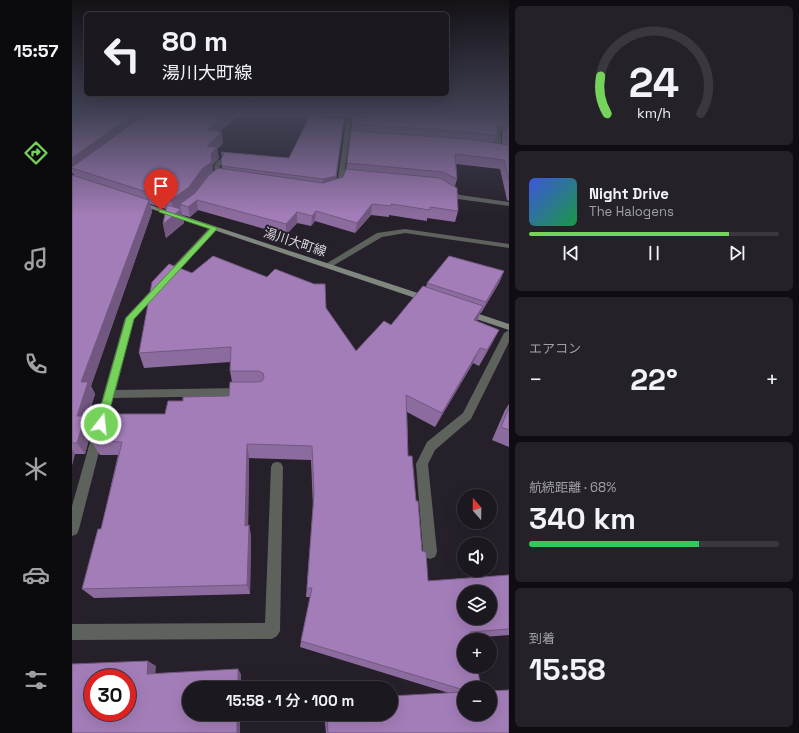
<!DOCTYPE html>
<html lang="ja">
<head>
<meta charset="utf-8">
<style>
  body { margin:0; font-family:"Space Grotesk","Noto Sans JP",sans-serif; background:#252129; color:#f1f3f6; height:100vh; display:flex; flex-direction:column; font-size:15px; white-space:nowrap }
  * { box-sizing:border-box; margin:0 }
  p { font-size:13px; color:#a0a0a5 }
  .icon { flex:none; width:22px; height:22px; fill:none; stroke:currentColor; stroke-width:2; stroke-linecap:round; stroke-linejoin:round }
  .map { position:relative; flex:1; overflow:hidden }
  .side { display:flex; flex-direction:column; gap:6px; padding:6px; background:#0f0d12; width:290px }
  .side>* { flex:none }
  .guide { position:absolute; left:12px; top:12px; width:365px; height:84px; border-radius:6px; box-shadow:0 4px 16px #0002,0 0 0 1px #3a373e; background:#1c1820; color:#f1f3f6; overflow:hidden }
  .needle { width:26px; rotate:340deg }
  .tools { position:absolute; left:385px; top:489px; display:grid; gap:8px }
  .tools a { display:grid; place-items:center; width:40px; height:40px; border-radius:50%; background:#1c1820; box-shadow:0 4px 16px #0002,0 0 0 1px #3a373e; font-size:20px }
  .speed { position:absolute; left:12px; top:669px; display:flex; gap:8px; font-size:20px; font-weight:700; text-align:center }
  .speed>* { display:grid; place-content:center; width:52px; height:52px; border-radius:50%; background:#1c1820; box-shadow:0 4px 16px #0002,0 0 0 1px #3a373e; line-height:1 }
  .speed .limit { border:6px solid #d22; background:#fff; color:#111 }
  .pin { position:absolute; display:grid; place-items:center; width:34px; height:34px; color:#fff; margin:-41px -17px; border-radius:50% 50% 50% 0; rotate:-45deg; box-shadow:0 0 4px #0007 }
  .pin .icon { rotate:45deg }
  .me { position:absolute; width:44px; margin:-22px; rotate:16deg; stroke-linejoin:round; filter:drop-shadow(0 0 3px #0008) }
  .turn { display:flex; align-items:center; gap:14px; height:84px; padding:0 12px; font-size:18px }
  .turn .icon { width:52px; height:52px; stroke-width:2.5 }
  .turn b { display:block; font-size:28px; line-height:34px }
  .big { font-size:30px; font-weight:600; line-height:1.1 }
  .side .tile { flex:1; display:flex; flex-direction:column; justify-content:center; gap:6px; min-width:0; padding:0 14px; border-radius:6px; background:#252129 }
  .side .dial { align-items:center; gap:0 }
  .dial svg { height:104px; overflow:visible; fill:none; stroke:#3a373e; stroke-width:7; stroke-linecap:round; text-anchor:middle }
  .dial text { fill:#f1f3f6; stroke:none }
  .song { display:flex; align-items:center; gap:12px }
  .cover { width:48px; height:48px; border-radius:6px; background:linear-gradient(135deg,hsl(230 70% 55%),hsl(140 70% 35%)) }
  .played { height:4px; border-radius:2px; background:linear-gradient(90deg,#75d25b 80%,#3a373e 80%) }
  .keys { display:flex; justify-content:space-around; direction:ltr }
  .heat { display:flex; justify-content:space-between; align-items:center; font-size:22px; direction:ltr }
  .charge { height:6px; border-radius:3px; background:linear-gradient(90deg,#34c759 68%,#3a373e 0) }
  .trip { position:absolute; left:110px; top:681px; width:216px; height:40px; border-radius:20px; background:#1c1820; box-shadow:0 4px 16px #0002,0 0 0 1px #3a373e; font-weight:600; line-height:40px; text-align:center }
  main { display:flex; flex:1; min-height:0 }
  .menu { display:flex; flex-direction:column; width:72px; justify-content:space-around; align-items:center; background:#0b0a0d; color:#a0a0a5 }
  .menu .icon { width:28px; height:28px }
  .menu .on { color:#75d25b }
  .menu b { font-size:18px; color:#f1f3f6 }
  .map>svg:first-child { display:block }
  .lines { fill:none; stroke-linecap:round; stroke-linejoin:round }
  .street { fill:#5e625d; fill-rule:evenodd }
  .secondary { fill:#80877e; fill-rule:evenodd }
  .wall { fill:#8c6c9e; fill-rule:evenodd }
  .shaded-wall { fill:#725881 }
  .building { fill:#a37db8; stroke:#725881; fill-rule:evenodd }
  .route { fill:#75d25b; stroke:#4c883b }
  .labels { text-anchor:middle; dominant-baseline:central; stroke-width:4; stroke-linejoin:round; paint-order:stroke }
  .far-street-label { font-size:13px; fill:#ddd8df; stroke:#26202a }
</style>
</head>
<body>
<main>
<nav class="menu">
<b>15:57</b>
<svg class="icon on" aria-label="directions" viewBox="0 0 24 24"><path d="M12 3l9 9-9 9-9-9zM9 14v-3h6M13 9l2 2-2 2"/></svg>
<svg class="icon" aria-label="music" viewBox="0 0 24 24"><path d="M9 18V5l10-2v13"/><circle cx="6" cy="18" r="3"/><circle cx="16" cy="16" r="3"/></svg>
<svg class="icon" aria-label="phone" viewBox="0 0 24 24"><path d="M5 4h4l2 5-3 2q2 4 5 5l2-3 5 2v4C11 20 4 13 5 4z"/></svg>
<svg class="icon" aria-label="climate" viewBox="0 0 24 24"><path d="M12 3v18M4 7l16 10M4 17L20 7"/></svg>
<svg class="icon" aria-label="car" viewBox="0 0 24 24"><path d="M5 17H2v-5l4-1 3-4h7l3 4 3 1v5h-3M9 17h6M6 11h13"/><circle cx="7" cy="17" r="2"/><circle cx="17" cy="17" r="2"/></svg>
<svg class="icon" aria-label="filters" viewBox="0 0 24 24"><path d="M4 7h16M4 17h16"/><circle cx="9" cy="7" r="2"/><circle cx="15" cy="17" r="2"/></svg>
</nav>
<div class="map">
<svg width="437" height="733" viewBox="0 0 437 733">
  <rect width="100%" height="100%" fill="#26202a"/>
  <g class="lines">
    <path class="street" d="M274 122 279 123 271 185 263 189 260 187 265 184Z
      M426 127 437 128V132L429 131V149L426 151 423 149V129Z
      M146 160 151 161 148 166 149 175 142 180H138V178L143 174 142 166Z
      M375 188 388 195 437 202V206L386 199 373 191V189Z
      M139 226 146 228 100 278H94V274Z
      M333 229 437 244V248L333 233 310 237 259 267H256L252 265 305 233Z
      M86 285 89 286V290L62 319 44 390 170 388 174 389 175 392 174 395 170 396 41 398 7 529 5 534 0 536V506L53 318 83 286Z
      M437 330V342L399 419 363 450 356 464 365 552 363 557 358 559 353 557 351 552 344 464 355 442 391 413 432 333Z
      M205 462 209 463 211 467 208 631 205 636 200 639 0 640V624L193 623 199 467 201 463Z"/>
    <path class="secondary" d="M65 202H69L358 297 359 299 358 301H352L65 204Z
      M395 310 437 324V330L392 315 391 313Z"/>
  </g>
  <path class="wall" d="M0 114H169L147 132 151 143 145 149 147 158 141 165V172L150 169 149 159 150 157 149 152 217 158 271 125 264 179 271 177 274 170 280 124 293 118 437 114V201L435 200 428 169 384 164 385 179 383 186 386 211 383 222 355 218V221L317 215V217L299 215 283 233 243 221 239 226 225 223 214 235 126 210 118 217 110 215 112 223 94 238 91 224 94 209 78 204 80 212 19 386 23 394 15 420 20 428 13 454H3L0 465V175L2 176 1 173H0ZM425 127H432L430 133V144L422 143 425 136Z
    M432 271 427 283 409 313H408L405 321 427 330 419 345 407 366 401 363 363 427 335 412 336 456 344 501 350 551 356 581 437 575V635L399 638 392 688V714L437 733H254L252 714H319L377 693 228 647 229 641 238 597H234L241 507 239 460 177 458 176 525H177L179 537 178 594 22 598 10 589 29 529 46 455H28L19 441 93 414 111 401 157 396 160 382 158 371V362L72 368 67 353 120 273 254 308 284 351 319 325 354 287 355 283Z
    M437 404V447L420 440 433 410Z"/>
  <path class="shaded-wall" d="M62 114H79L0 168V158Z
    M155 114H169L136 141 135 130Z
    M272 119 264 183 251 186V179Z
    M150 132 151 143 145 149 147 158 141 165V173L119 199 108 204 109 207 102 212 99 200 135 146Z
    M77 200 80 212 19 386 23 394 15 420 20 428 13 454 5 443V416L9 382Z
    M125 200 126 210 118 217 116 207Z
    M300 204 299 215 283 233 285 223Z
    M109 209 112 223 94 238 91 224Z
    M244 211 243 221 239 226 240 216Z
    M225 212V223L214 235V224Z
    M432 271 427 283 409 313 414 302Z
    M411 306 405 321 402 320Z
    M427 330 419 345 407 366 415 350Z
    M408 348 401 363 363 427 370 413Z
    M175 444 177 458 176 537 173 526Z
    M0 449 3 454 0 465Z
    M177 525 179 537 178 594 175 585Z
    M76 661 84 666 83 678 75 674Z
    M166 669 169 674V688H166Z
    M165 714H168V733H165Z"/>
  <path class="building" d="M0 114H62L0 158Z
    M74 114H155L135 130 150 132 135 146 145 147 139 154 140 162 130 169 117 187 99 200 0 168V167Z
    M325 114H437V118H426L425 136 396 132 280 124 281 117 293 118 294 115 323 117Z
    M238 116 272 119 264 176 251 179 150 166 149 159 152 154 149 152 217 158Z
    M434 124H437V138L434 137Z
    M279 131 396 139 437 145V181L432 160 383 154 385 179 371 172 275 163Z
    M146 168 251 183 271 177 274 169 368 178 385 188 386 211 358 207V210L319 204V206L300 204 285 223 244 211 240 216 225 212 214 224 125 200 116 207 108 204 123 193 137 175Z
    M0 175 77 200 9 382H16L5 416H13L5 443H0Z
    M95 205 109 209 91 224Z
    M141 256 195 277 203 269 242 284H253L254 308 284 351 312 321 319 325 351 286 411 306 402 320 427 330 415 350 408 348 370 413 334 395 336 456H340L344 501H346L350 551 354 552 356 581 437 575V629L398 632 400 640H392V666H405L409 688H392V690L229 641 240 588H235L242 494 240 446 175 444 173 526 177 525 175 585 10 589 26 529H29L50 442 19 441 27 414H93L96 401H111V397L157 396 158 382H186L190 381 192 377 191 373 186 371H158L159 347 67 353 80 282 97 264 120 273ZM392 592H418V618H392Z
    M377 256 432 271 414 302 355 283Z
    M437 407V430L429 427Z
    M76 661 75 674 166 669V688H117V714H165V733H0V664ZM21 678H55V712H21Z
    M437 690V733H256L255 714H319V696L392 692V714H418V691Z"/>
  <linearGradient id="sky" x2="0" y2="1"><stop stop-color="#151217"/><stop offset="0.53" stop-color="#414255"/><stop offset="1" stop-color="#414255" stop-opacity="0"/></linearGradient>
  <rect width="437" height="216" fill="url(#sky)"/>
  <path class="route" d="M87 209 146 228 62 319 34 424 29 428 24 424 54 318 138 229 87 212Z"/>
  <g class="labels">
    <g class="far-street-label">
      <text transform="translate(223 242) rotate(18)">湯川大町線</text>
    </g>
  </g>
</svg>
<div class="tools">
<a><svg class="needle" viewBox="-14 -14 28 28"><path d="M0-13l5 13h-10z" fill="#e53935"/><path d="M0 13l5-13h-10z" fill="#a0a0a5"/></svg></a>
<a><svg class="icon" aria-label="sound" viewBox="0 0 24 24"><path d="M4 9h4l5-4v14l-5-4H4zM17 9q2 3 0 6"/></svg></a>
<a><svg class="icon" aria-label="layers" viewBox="0 0 24 24"><path d="M12 4l9 5-9 5-9-5zM3 14l9 5 9-5"/></svg></a>
<a>+</a>
<a>−</a>
</div>
<div class="speed"><div class="limit">30</div></div>
<div class="pin" style="left:89px;top:210px;background:#d93025"><svg class="icon" aria-label="arrive" viewBox="0 0 24 24"><path d="M6 21V4h12l-3 4 3 4H6"/></svg></div>
<svg class="me" style="left:29px;top:424px" viewBox="-20 -20 40 40"><circle r="17" fill="#75d25b" stroke="#fff" stroke-width="3"/><path d="M0-11L8 9 0 5-8 9z" fill="#fff"/></svg>
<div class="trip">15:58 · 1 分 · 100 m</div>
<div class="guide">
<div class="turn"><svg class="icon" aria-label="left" viewBox="0 0 24 24"><path d="M17 20v-9H6M10 6l-5 5 5 5"/></svg><div><b>80 m</b>湯川大町線</div></div>
</div>
</div>
<section class="side">
<div class="tile dial"><svg viewBox="0 0 100 80">
<path d="M14 69A42 42 0 1 1 86 69"/>
<path d="M14 69A42 42 0 0 1 9 40" stroke="#75d25b"/>
<text x="50" y="56" font-size="32" font-weight="700">24</text>
<text x="50" y="72" font-size="11">km/h</text>
</svg></div>
<div class="tile">
<div class="song"><i class="cover"></i><div><b>Night Drive</b><p>The Halogens</p></div></div>
<div class="played"></div>
<div class="keys"><svg class="icon" aria-label="previous" viewBox="0 0 24 24"><path d="M18 5L8 12l10 7zM5 5v14"/></svg><svg class="icon" aria-label="pause" viewBox="0 0 24 24"><path d="M8 5v14M16 5v14"/></svg><svg class="icon" aria-label="next" viewBox="0 0 24 24"><path d="M6 5l10 7-10 7zM19 5v14"/></svg></div>
</div>
<div class="tile"><p>エアコン</p>
<div class="heat"><a>−</a><b class="big">22°</b><a>+</a></div>
</div>
<div class="tile"><p>航続距離 · 68%</p><b class="big">340 km</b><div class="charge"></div></div>
<div class="tile"><p>到着</p><b class="big">15:58</b></div>
</section>
</main>
</body>
</html>
